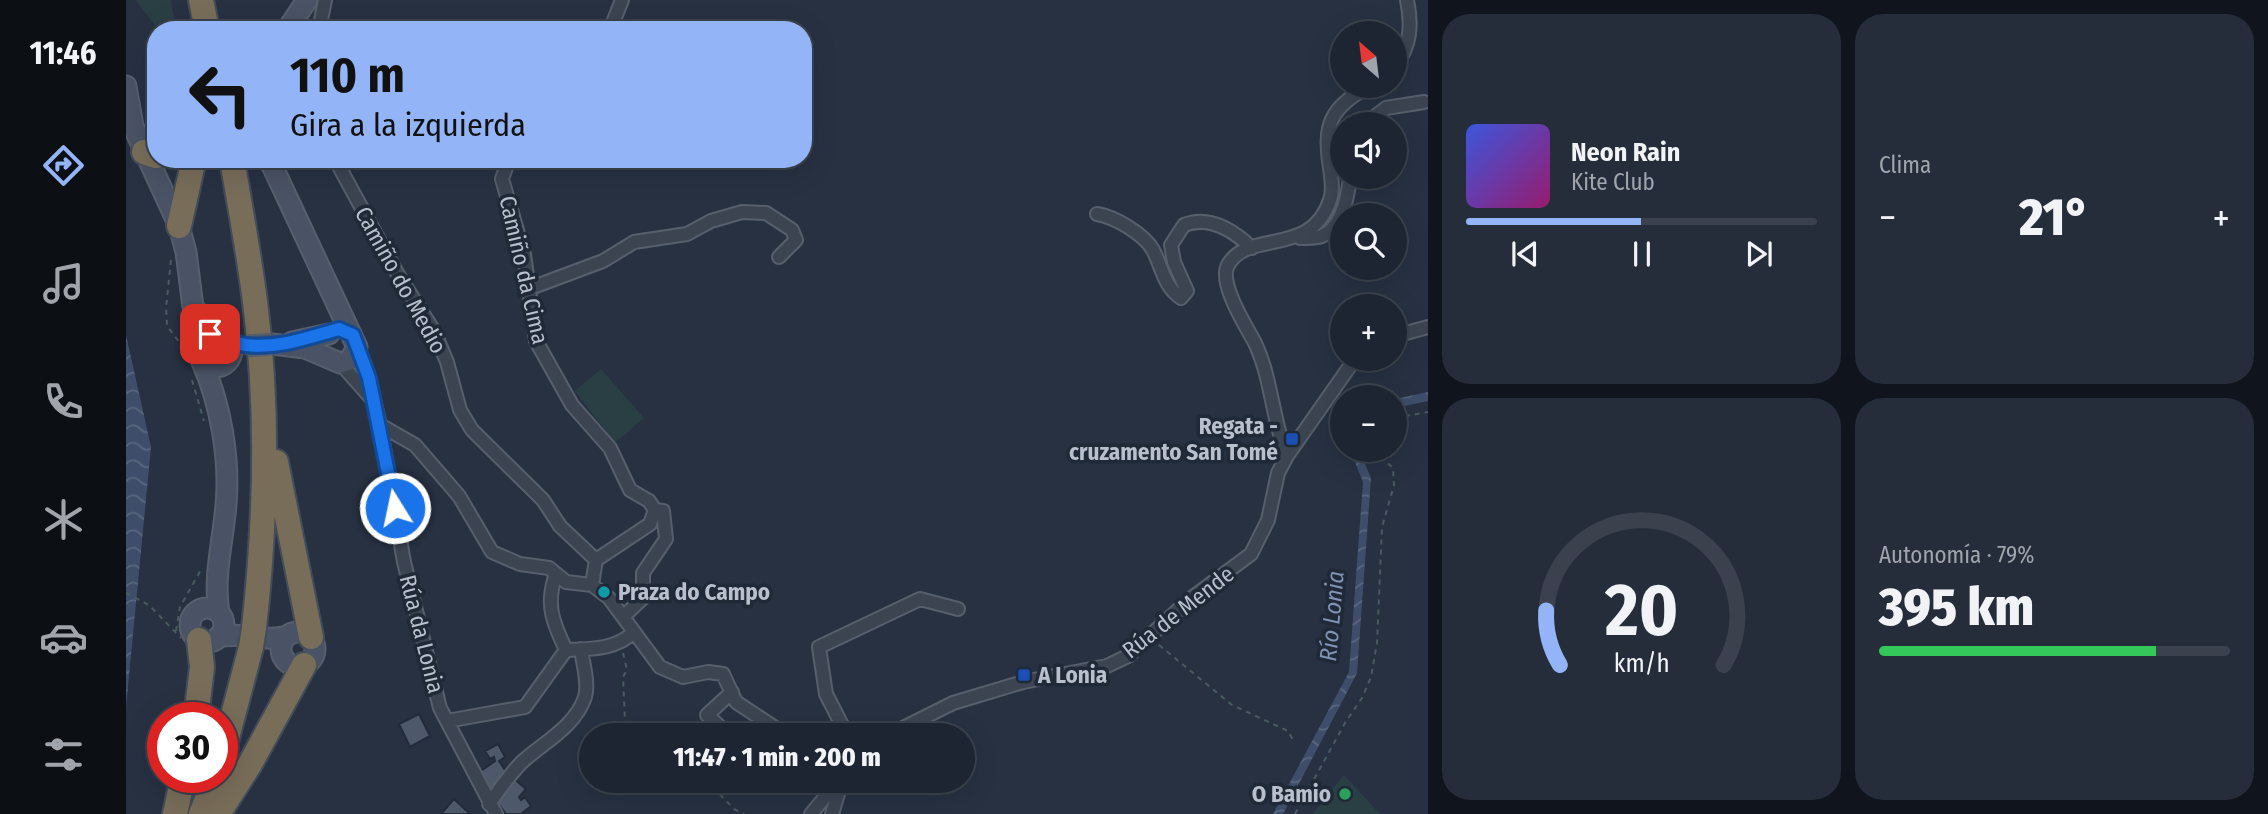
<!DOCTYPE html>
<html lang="es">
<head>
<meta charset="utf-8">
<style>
  body { margin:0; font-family:"Fira Sans Condensed",sans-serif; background:#252d3a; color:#f1f3f6; height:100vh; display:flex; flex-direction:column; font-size:26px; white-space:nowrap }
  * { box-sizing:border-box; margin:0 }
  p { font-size:23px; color:#a0a5ac }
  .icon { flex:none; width:38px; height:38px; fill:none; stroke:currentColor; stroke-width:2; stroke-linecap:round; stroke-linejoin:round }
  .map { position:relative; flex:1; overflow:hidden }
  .details { display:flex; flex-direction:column; gap:14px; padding:14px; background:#10141c; width:840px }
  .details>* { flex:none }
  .top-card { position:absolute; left:21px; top:21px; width:665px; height:147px; border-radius:28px; box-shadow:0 7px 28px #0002,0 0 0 2px #3b424d; background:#93b4f6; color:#111; overflow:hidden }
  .needle { width:46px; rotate:332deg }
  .controls { position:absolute; left:1204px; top:21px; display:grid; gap:14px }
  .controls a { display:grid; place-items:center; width:77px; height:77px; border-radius:50%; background:#1d2532; box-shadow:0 7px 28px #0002,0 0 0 2px #3b424d; font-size:35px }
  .speed { position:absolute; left:21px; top:702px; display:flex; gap:14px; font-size:35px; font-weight:700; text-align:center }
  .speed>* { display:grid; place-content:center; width:91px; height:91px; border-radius:50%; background:#1d2532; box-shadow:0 7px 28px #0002,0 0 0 2px #3b424d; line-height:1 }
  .speed .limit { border:10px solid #d22; background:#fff; color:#111 }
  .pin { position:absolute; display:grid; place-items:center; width:60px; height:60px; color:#fff; margin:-30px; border-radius:14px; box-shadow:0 4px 10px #0006 }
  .me { position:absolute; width:77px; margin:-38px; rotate:350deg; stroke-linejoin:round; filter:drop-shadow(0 0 5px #0008) }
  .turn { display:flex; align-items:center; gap:24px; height:147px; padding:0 28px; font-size:32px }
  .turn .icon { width:91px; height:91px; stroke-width:2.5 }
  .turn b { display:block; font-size:49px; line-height:60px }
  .big { font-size:52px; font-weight:800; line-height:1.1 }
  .details .widget { flex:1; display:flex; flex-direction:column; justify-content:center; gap:10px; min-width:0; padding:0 24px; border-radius:28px; background:#252d3a }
  .details .dial { align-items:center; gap:0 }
  .dial svg { height:182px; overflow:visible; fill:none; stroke:#3b424d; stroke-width:7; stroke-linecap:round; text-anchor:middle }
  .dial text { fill:#f1f3f6; stroke:none }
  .song { display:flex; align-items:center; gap:21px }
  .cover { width:84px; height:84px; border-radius:10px; background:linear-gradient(135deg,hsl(230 70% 55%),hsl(320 70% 35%)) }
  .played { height:7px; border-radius:4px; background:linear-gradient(90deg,#93b4f6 50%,#3b424d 50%) }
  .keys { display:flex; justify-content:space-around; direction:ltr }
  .heat { display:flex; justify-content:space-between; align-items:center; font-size:38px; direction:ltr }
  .charge { height:10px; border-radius:5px; background:linear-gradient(90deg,#34c759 79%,#3b424d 0) }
  .details .tiles { flex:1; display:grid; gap:14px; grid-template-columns:repeat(2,1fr) }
  .trip { position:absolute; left:453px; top:723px; width:396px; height:70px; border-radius:35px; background:#1d2532; box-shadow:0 7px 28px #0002,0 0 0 2px #3b424d; font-weight:800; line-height:70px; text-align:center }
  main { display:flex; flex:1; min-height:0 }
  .dock { display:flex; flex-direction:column; width:126px; justify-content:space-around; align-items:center; background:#0c0f14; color:#a0a5ac }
  .dock .icon { width:49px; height:49px }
  .dock .selected { color:#93b4f6 }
  .dock b { font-size:32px; color:#f1f3f6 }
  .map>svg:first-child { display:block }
  .green { fill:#293f43 }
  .water { fill:url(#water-waves) }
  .building { fill:#4e586b; stroke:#222b39; stroke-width:2 }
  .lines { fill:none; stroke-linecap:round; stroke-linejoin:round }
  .street-casing { stroke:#575f6c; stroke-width:16 }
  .secondary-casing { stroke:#575f6c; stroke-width:23 }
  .highway-casing { stroke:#434c59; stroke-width:28 }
  .path { stroke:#485c60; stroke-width:2; stroke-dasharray:5 5; stroke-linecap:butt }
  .street { stroke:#3c4452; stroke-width:12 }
  .secondary { stroke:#4a5265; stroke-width:19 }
  .highway { stroke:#786d59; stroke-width:24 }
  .secondary-bridge-casing { stroke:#575f6c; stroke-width:23; stroke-linecap:butt }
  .highway-bridge-casing { stroke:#434c59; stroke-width:28; stroke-linecap:butt }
  .secondary-bridge { stroke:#4a5265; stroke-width:19 }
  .highway-bridge { stroke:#786d59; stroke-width:24 }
  .route-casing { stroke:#114b97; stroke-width:18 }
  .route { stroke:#1a73e8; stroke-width:12 }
  .transit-dot { fill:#1a4fb4; stroke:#202937; stroke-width:2.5 }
  .culture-dot { fill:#0f9aa8; stroke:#202937; stroke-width:2.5 }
  .leisure-dot { fill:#2e9e5b; stroke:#202937; stroke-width:2.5 }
  .labels { text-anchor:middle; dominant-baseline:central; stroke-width:7; stroke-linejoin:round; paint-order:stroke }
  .street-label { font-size:23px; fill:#b9bfcc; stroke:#202937 }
  .poi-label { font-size:23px; font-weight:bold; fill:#b9bfcc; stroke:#202937; text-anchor:end }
  .water-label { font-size:24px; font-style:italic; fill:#8193b2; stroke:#202937 }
</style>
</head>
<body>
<main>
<nav class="dock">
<b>11:46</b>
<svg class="icon selected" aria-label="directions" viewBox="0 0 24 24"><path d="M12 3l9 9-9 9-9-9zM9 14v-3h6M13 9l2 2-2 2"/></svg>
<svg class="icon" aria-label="music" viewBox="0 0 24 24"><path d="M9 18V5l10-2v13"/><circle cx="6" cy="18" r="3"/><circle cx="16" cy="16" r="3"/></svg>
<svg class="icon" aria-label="phone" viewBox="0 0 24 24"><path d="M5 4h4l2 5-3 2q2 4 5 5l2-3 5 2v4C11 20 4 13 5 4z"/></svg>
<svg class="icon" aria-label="climate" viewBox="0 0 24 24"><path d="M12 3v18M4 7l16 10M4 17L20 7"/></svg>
<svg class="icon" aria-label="car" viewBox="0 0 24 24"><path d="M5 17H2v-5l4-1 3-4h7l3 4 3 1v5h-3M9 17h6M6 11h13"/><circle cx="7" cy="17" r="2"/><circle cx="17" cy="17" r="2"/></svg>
<svg class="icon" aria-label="filters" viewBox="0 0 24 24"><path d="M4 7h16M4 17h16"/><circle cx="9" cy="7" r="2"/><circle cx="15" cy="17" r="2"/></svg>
</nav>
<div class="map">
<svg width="1302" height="814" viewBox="0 0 1302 814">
  <defs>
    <pattern id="water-waves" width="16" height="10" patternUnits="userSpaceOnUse" patternTransform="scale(1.75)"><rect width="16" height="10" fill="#3e4e6a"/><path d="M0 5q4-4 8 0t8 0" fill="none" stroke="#58667e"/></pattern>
  </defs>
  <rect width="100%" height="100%" fill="#273142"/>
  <path class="green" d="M10 0H45L50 30H32Z
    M475 369 518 418 489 443 449 391Z
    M1218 775 1254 814H1186Z"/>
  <path class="water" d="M0 335 25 447 0 707Z
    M1302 392V401L1269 408V399Z
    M1224 450H1233L1245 478 1231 673 1157 814H1147L1223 672 1237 482Z"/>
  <path class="building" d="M293 714 304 736 284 747 273 724Z
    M372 744 379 757 373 761 383 776 367 797 352 773 369 761 368 757 364 759 359 751Z
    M385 776 400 789 393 797 395 800 399 797 405 806 395 814H380L368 798Z
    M328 799 344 814H315Z"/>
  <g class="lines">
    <defs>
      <path id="street" d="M193 30 199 0
        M484 30 496 0
        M1269 66C1285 46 1286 25 1281 0
        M1239 124 1260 108 1298 102
        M209 159 271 273 308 331 321 362 334 410 346 430 417 500 434 526 470 560
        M383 159 376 179 398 254 410 341 446 405 484 448 504 490 523 501 529 510
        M971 214C989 217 1018 234 1027 250 1036 267 1038 287 1055 298L1061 291 1048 262 1045 245 1058 225C1083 215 1108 231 1126 248
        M1174 238C1180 238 1191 238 1196 236 1217 227 1222 196 1224 177
        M402 289 477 261 508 242 561 234 585 221 616 212 640 213 666 230 670 240 653 257
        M1269 336 1302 327
        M231 347 243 378 254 425 278 562 314 708 370 814
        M214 363 245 398
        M254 425 289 445 333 496 366 552 394 564 423 568 440 582 466 585
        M1161 456C1146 419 1146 379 1129 343 1120 326 1092 283 1102 265 1122 229 1185 258 1204 200 1208 189 1205 178 1204 168 1197 124 1204 108 1243 86
        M430 574C419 604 427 623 440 650
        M466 585 483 598 534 667 557 677 582 672 597 674 610 702 660 735
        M466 585 470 560 524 524 529 510
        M497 617 517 598V573L540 539 537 511 529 510
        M321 721 399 707 440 650C465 649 489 650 508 632
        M603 735 581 715 606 692
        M721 735 700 694 693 647 794 599 832 609
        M763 735 827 703 897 682 981 666 1002 656 1063 600 1125 554 1142 520 1152 473 1161 456 1224 366 1232 359
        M363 804C373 790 383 775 396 762 418 742 449 727 459 697 463 683 457 664 455 649
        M685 814 713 780
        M706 814 716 781"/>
      <path id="secondary" d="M161 30 181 0
        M0 86 7 126 53 226 60 252 67 307 89 333
        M143 159 231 347 224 360 214 363 179 348 146 344
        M72 350a17 17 0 1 1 34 0a17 17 0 1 1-34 0Z
        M166 342 203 334
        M76 362C95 405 104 459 100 505 97 541 87 577 93 613
        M64 625a17 17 0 1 1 34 0a17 17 0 1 1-34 0Z
        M155 649a17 17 0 1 1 34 0a17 17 0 1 1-34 0Z
        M92 637C116 631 138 643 161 636"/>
      <path id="highway" d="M75 0 81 30
        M18 152 30 156
        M106 159C114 207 123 254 129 302 143 411 140 519 128 628
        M53 226 68 159
        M150 462 185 637
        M70 718 76 667 73 640
        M96 757 125 647
        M49 814 57 777
        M75 814 90 777
        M92 814 124 764 178 665"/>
    </defs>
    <use href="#street" class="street-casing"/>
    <use href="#secondary" class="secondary-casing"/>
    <use href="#highway" class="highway-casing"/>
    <path class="path" d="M45 260 40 308 41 326 53 342 61 364
      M66 380 78 421
      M1269 418 1302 412
      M0 593 23 605 55 638
      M50 631 54 607 76 568
      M1033 645 1106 705 1162 731 1167 740
      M497 653 501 670 497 677 499 721 513 735
      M580 780 608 809 618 814
      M1169 814 1219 723 1236 698 1245 677 1251 643 1256 527 1268 485 1267 468 1256 458 1254 450"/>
    <use href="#street" class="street"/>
    <use href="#secondary" class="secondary"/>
    <use href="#highway" class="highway"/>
    <defs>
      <path id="secondary-bridge" d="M122 346 146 344"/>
      <path id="highway-bridge" d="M125 647 128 628"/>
    </defs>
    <use href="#secondary-bridge" class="secondary-bridge-casing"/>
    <use href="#highway-bridge" class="highway-bridge-casing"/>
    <use href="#secondary-bridge" class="secondary-bridge"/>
    <use href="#highway-bridge" class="highway-bridge"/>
  </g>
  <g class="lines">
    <defs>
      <path id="route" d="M84 334C98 332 107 344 120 345 153 349 184 337 213 329L227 335 243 378 269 508"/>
    </defs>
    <use href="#route" class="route-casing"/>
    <use href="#route" class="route"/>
  </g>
  <g class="transit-dot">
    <rect x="1159" y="432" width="14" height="14" rx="3.5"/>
    <rect x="891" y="668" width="14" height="14" rx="3.5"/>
  </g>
  <circle class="culture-dot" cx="478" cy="592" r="7"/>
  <circle class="leisure-dot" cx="1219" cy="794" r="7"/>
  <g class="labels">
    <g class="street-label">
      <text transform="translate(398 270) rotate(77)">Camiño da Cima</text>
      <text transform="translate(275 280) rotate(61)">Camiño do Medio</text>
      <text transform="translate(1052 612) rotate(-38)">Rúa de Mende</text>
      <text transform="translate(296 634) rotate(76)">Rúa da Lonia</text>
    </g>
    <g class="poi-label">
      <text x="1152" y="426">Regata -<tspan x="1152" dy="26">cruzamento San Tomé</tspan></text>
      <text x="492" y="592" text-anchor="start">Praza do Campo</text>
      <text x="912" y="675" text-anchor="start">A Lonia</text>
      <text x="1205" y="794">O Bamio</text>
    </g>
    <g class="water-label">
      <text transform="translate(1206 616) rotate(-85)">Río Lonia</text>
    </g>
  </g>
</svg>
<div class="controls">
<a><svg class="needle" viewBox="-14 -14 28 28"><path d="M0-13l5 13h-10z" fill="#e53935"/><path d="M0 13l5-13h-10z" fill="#a0a5ac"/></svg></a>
<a><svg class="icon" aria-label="sound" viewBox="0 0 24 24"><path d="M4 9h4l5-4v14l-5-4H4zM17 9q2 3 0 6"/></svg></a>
<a><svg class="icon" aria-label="search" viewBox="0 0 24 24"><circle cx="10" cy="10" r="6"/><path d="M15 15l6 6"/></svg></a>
<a>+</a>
<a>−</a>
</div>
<div class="speed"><div class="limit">30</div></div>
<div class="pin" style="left:84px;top:334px;background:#d93025"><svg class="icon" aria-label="arrive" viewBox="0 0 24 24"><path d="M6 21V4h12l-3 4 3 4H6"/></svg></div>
<svg class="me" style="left:269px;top:508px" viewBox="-20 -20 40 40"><circle r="17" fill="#1a73e8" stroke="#fff" stroke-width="3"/><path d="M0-11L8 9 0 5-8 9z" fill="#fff"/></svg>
<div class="trip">11:47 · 1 min · 200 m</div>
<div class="top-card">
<div class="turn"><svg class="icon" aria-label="left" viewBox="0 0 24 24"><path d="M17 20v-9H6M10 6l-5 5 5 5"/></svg><div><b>110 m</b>Gira a la izquierda</div></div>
</div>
</div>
<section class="details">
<div class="tiles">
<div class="widget">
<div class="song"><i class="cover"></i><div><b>Neon Rain</b><p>Kite Club</p></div></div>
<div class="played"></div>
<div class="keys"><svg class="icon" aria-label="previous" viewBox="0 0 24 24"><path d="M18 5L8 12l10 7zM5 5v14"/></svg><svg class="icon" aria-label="pause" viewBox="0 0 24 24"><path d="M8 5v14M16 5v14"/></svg><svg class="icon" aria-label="next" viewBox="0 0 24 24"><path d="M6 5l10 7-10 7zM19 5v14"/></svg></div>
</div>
<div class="widget"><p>Clima</p>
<div class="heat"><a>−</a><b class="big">21°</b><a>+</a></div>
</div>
<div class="widget dial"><svg viewBox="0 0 100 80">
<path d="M14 69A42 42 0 1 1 86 69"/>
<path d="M14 69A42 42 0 0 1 8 45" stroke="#93b4f6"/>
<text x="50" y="56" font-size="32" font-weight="700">20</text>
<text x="50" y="72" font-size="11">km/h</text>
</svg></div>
<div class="widget"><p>Autonomía · 79%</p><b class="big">395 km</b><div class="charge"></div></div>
</div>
</section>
</main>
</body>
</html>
